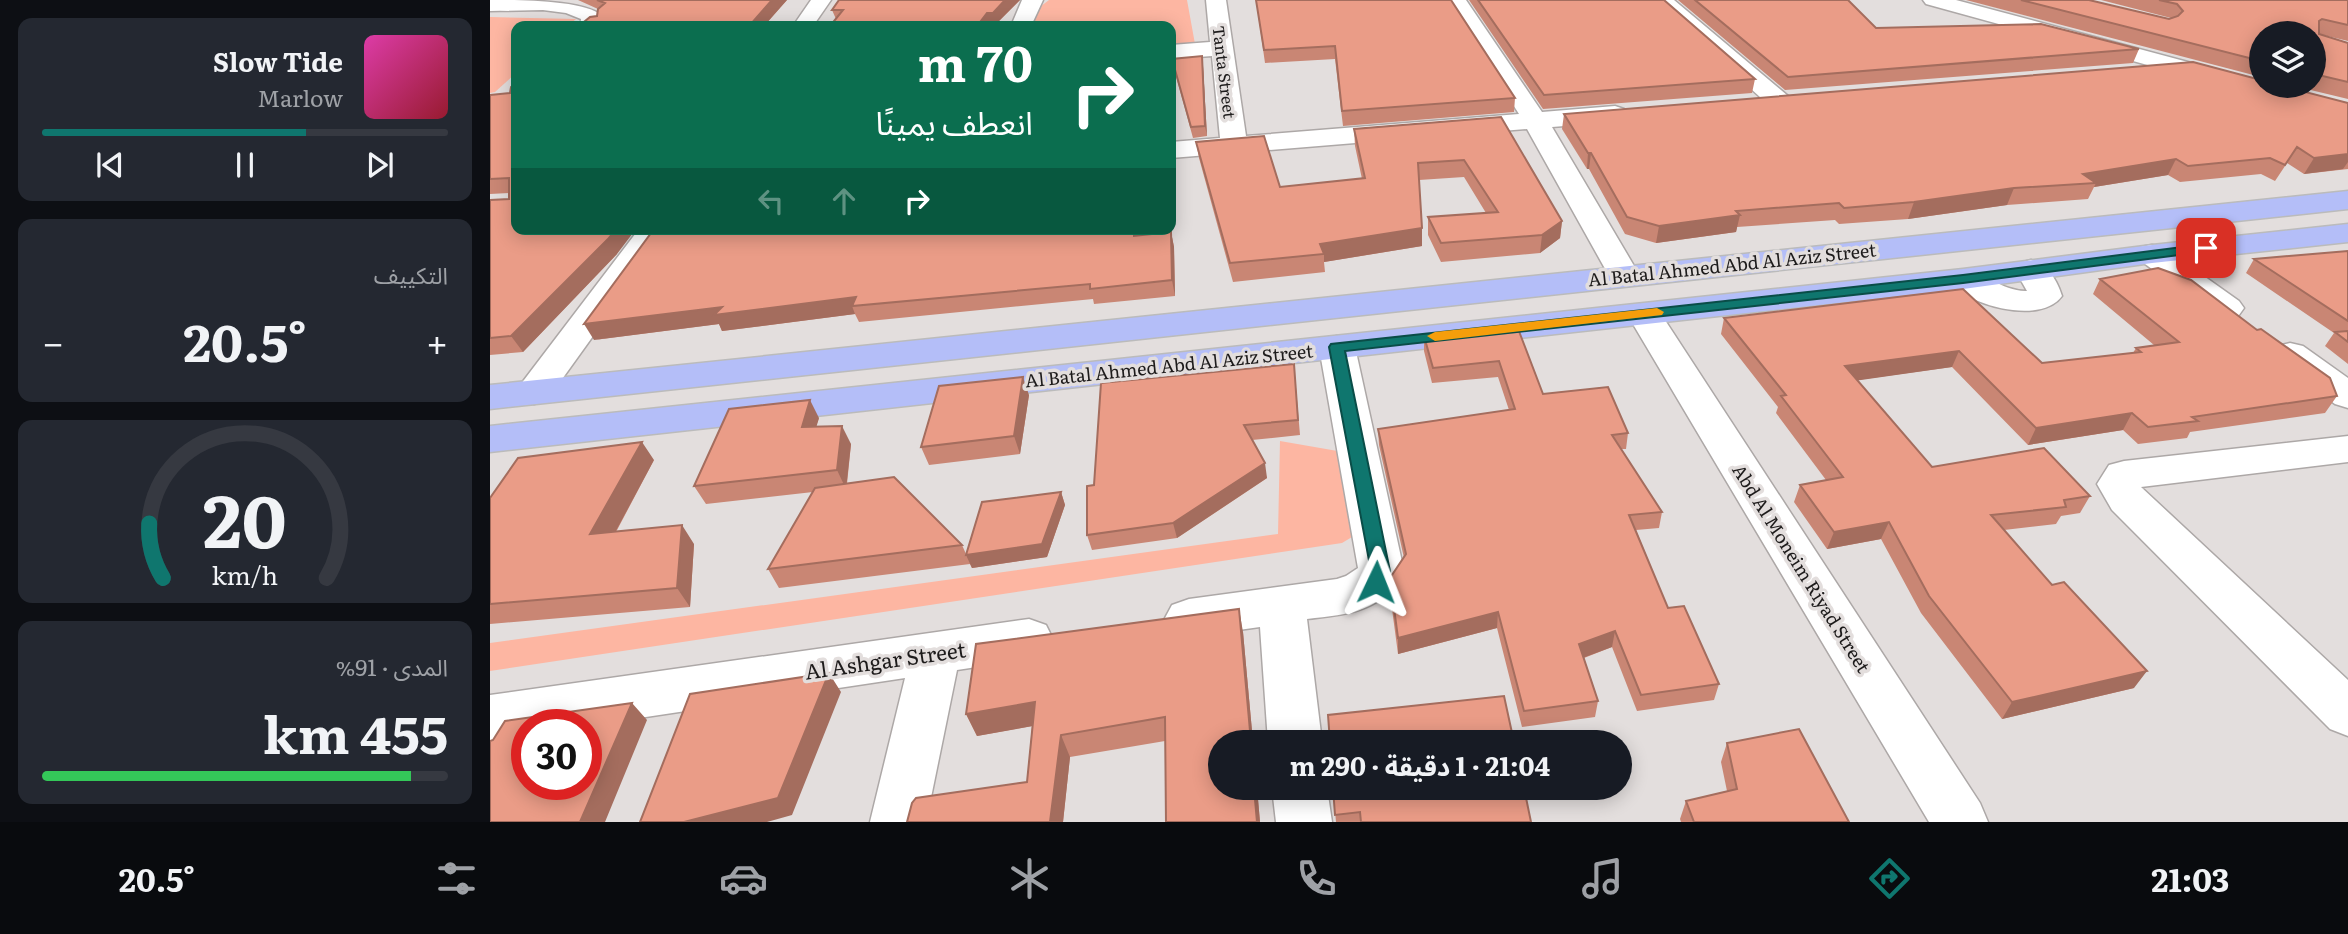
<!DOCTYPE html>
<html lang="ar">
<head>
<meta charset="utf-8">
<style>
  body { margin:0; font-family:Literata,"Noto Sans Arabic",serif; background:#242831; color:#f1f3f6; direction:rtl; height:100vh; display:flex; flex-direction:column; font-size:26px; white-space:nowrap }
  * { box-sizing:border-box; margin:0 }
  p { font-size:23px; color:#9ea1a6 }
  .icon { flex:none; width:38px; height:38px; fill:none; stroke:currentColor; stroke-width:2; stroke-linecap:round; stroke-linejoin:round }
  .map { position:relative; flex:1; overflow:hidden; direction:ltr }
  .details { display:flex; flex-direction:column; gap:18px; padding:18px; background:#0d0f14; width:490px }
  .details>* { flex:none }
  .top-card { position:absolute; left:21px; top:21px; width:665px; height:214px; border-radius:14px; box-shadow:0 4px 18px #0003; direction:rtl; background:#0b6e4f; color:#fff; overflow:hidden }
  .fabs { position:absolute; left:1759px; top:21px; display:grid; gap:14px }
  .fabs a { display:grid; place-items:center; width:77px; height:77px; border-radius:50%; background:#171b24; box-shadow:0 4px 18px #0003; font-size:35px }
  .speed { position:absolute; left:21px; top:709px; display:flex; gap:14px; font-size:35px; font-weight:700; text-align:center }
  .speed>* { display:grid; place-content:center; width:91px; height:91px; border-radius:50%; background:#171b24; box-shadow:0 4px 18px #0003; line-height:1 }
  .speed .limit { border:10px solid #d22; background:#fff; color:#111 }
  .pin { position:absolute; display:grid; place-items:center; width:60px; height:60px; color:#fff; margin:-30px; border-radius:14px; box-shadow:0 4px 10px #0006 }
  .me { position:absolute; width:77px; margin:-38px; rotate:2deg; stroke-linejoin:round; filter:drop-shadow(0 0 5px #0008) }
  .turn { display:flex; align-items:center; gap:24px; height:147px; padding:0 28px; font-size:32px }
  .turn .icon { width:91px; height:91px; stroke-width:2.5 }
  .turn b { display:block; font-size:49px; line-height:60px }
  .lanes { display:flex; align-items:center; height:66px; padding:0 28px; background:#0003; justify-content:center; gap:35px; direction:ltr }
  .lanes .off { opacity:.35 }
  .big { font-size:52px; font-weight:700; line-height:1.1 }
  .details .tile { flex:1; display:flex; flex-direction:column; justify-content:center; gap:10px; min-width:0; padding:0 24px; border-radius:14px; background:#242831 }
  .details .dial { align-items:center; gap:0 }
  .dial svg { height:182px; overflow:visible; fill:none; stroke:#363941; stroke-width:7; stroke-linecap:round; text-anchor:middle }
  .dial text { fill:#f1f3f6; stroke:none }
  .song { display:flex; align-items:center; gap:21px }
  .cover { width:84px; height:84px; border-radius:10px; background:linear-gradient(135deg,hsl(320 70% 55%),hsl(350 70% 35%)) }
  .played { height:7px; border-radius:4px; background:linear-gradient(90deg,#0f766e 65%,#363941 65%) }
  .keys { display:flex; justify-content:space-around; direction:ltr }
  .heat { display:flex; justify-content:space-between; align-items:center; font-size:38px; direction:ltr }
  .charge { height:10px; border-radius:5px; background:linear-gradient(90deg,#34c759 91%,#363941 0) }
  .trip { position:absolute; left:718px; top:730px; width:424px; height:70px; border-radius:35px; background:#171b24; box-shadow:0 4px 18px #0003; font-weight:700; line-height:70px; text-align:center; direction:rtl }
  .menu { display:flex; height:112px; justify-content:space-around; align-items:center; background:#090b0e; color:#9ea1a6 }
  .menu .icon { width:49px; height:49px }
  .menu .current { color:#0f766e }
  .menu b { font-size:32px; color:#f1f3f6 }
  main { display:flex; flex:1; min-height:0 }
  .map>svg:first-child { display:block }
  .green { fill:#fdb6a2 }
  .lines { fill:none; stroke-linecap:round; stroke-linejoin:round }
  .minor-casing { stroke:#ada8a7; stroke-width:3 }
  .major-casing { stroke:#bbb; stroke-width:3 }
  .minor { fill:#fff; fill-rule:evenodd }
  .major { fill:#b4bef8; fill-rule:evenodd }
  .wall { fill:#c98674 }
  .shaded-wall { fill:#a46d5e }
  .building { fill:#ea9c87; stroke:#a46d5e; stroke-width:2; fill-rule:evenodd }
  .route { fill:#0f766e; stroke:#0a4d48; stroke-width:2 }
  .slow { fill:#f59e0b }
  .labels { text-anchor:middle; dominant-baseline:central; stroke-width:7; stroke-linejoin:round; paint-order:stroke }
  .far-street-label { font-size:16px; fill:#1d1b1b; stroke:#e3dedd }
  .street-label { font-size:18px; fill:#1d1b1b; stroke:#e3dedd }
  .near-street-label { font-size:21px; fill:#1d1b1b; stroke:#e3dedd }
</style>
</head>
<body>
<main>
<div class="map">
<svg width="1858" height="822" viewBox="0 0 1858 822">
  <rect width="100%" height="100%" fill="#e3dedd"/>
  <path class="green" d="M559 0H697L705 44 681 45V26H542V13Z
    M0 17 86 19 78 26H26V73L5 92 0 93Z
    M790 441 859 453 867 534 852 543 0 671V643L788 534Z"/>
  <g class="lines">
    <defs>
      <path id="minor" d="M0 0C27 0 96 0 112 16L111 26H90L91 19 76 13 53 10 0 11Z
        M321 0H341L323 26H303Z
        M532 0H553L541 26H521Z
        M716 0H736L756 136 1029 114 956 0H976L1052 112 1125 106 1134 109 1138 114 1134 119 1125 122 1062 127 1150 276 1145 283 1134 286 1123 283 1037 129 681 158V142L730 138 722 56 681 59V45L720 42Z
        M1162 0H1184L1298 96 1301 101 1298 106 1289 108 1280 106Z
        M1433 0H1466L1739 73 1743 78 1739 83H1723L1436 4Z
        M149 229H180L57 400 44 404 31 400 25 392 31 384Z
        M1662 245 1673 247 1749 301 1754 308 1749 315 1737 318 1725 315 1651 261 1646 254 1651 247Z
        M1541 260C1558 265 1567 280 1572 296 1551 326 1474 305 1457 279L1461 272C1489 265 1509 292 1537 291L1525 270 1530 263Z
        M1154 304 1166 307 1171 314 1490 803 1498 822H1439L1137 314 1142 307Z
        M847 336 860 339 865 347 914 571C892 612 860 614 817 619L832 742H778L770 627 699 637 682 631 675 618 682 605 699 599 847 579 856 576 868 568 829 347 834 339Z
        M1800 343 1813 346 1858 378V408L1845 404 1787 362 1782 354 1787 346Z
        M1858 436V462L1651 487 1858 680V736L1840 729 1622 510 1607 484 1619 465 1634 461Z
        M539 619 556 625 563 639 556 653 539 659 467 670 436 822H380L415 678 96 726 37 724V735L0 741V695Z
        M782 788H837L842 822H786Z"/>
      <path id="major" d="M1858 191V209L0 409V385Z
        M1858 224V242L1662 263 1473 289 0 452V426L1473 269 1662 245Z"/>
    </defs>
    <use href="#minor" class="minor-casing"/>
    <use href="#major" class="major-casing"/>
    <use href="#minor" class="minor"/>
    <use href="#major" class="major"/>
  </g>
  <path class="wall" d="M88 0H297L274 26H89L107 16 108 9Z
    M349 0H530L506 24 500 25 346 19 342 10Z
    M766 0H961L1025 98 1024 112 853 126 845 59 775 63Z
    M979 0H1174L1265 79 1262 93 1053 109Z
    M1188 0H1358L1386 28 1649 49 1643 63 1295 90Z
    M1476 0H1599L1679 19 1681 18 1611 0H1858V41L1829 34 1858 43V99L1804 86H1824V33H1771V77Z
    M682 59 713 66 717 136 703 138 684 69Z
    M0 95 127 254 33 352 0 355V200L19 199V193L0 194Z
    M1858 103V169L1814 174 1797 163 1785 181 1771 174 1690 182 1678 175 1604 187 1598 199 1517 205 1418 219 1349 224 1345 220 1247 227 1246 232 1166 243 1135 234 1099 169H1097L1072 129 1074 114Z
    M1011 117 1072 221 1070 238 1050 253 951 262 938 235V217L996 213 974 177 929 180 932 246 834 262 835 272 743 282 709 158 706 142 790 187 872 179 865 146 864 129Z
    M681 232 684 247 685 296 604 304 603 299 369 322 365 314 232 331 229 324 104 340 648 235Z
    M1858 251V364L1835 346 1844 333 1756 273 1764 259Z
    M1610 279 1847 396 1835 413 1700 432 1697 438 1648 444 1633 430 1538 445 1462 367 1367 380 1442 467 1600 496 1590 513 1571 516 1566 524 1514 530 1644 688 1512 719 1431 613 1391 539 1337 549 1304 502 1310 485 1336 480 1286 413 1288 407 1231 334 1234 318 1473 289 1552 363 1643 353 1646 348 1664 345 1603 294Z
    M1027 326 1053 394 1138 433 1136 449H1131L1172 512 1169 528 1146 530 1178 608 1229 684 1224 700 1147 711 1122 647 1094 658 1108 701 1105 717 1032 727 1007 628 908 654 900 594V578L914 558 889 445 888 429 1019 410 1008 377 942 383 934 351V336Z
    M804 364 810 435 762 440 777 478 687 538 602 550 597 535 604 485Z
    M539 395 530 454 439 465 431 447Z
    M329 418 326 426 361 444 357 484 472 545 476 554 571 492 575 505 557 557 482 568 480 564 289 588 278 569 323 492 216 504 204 486Z
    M164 460 126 532 204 544 200 607 0 624V498Z
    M753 632 763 742H730L767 788 770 822H676L675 741 580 757 573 822H417L537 782 542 726 487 736 476 714Z
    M1237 743 1359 822H1191L1190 819 1196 801 1237 791 1231 762Z
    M843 788 1041 822H846Z"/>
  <path class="shaded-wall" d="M282 0H297L274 26H260Z
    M515 0H530L506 24 500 25 499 26H487L497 13Z
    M712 56 713 66 717 136 715 126Z
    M1098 153H1101L1099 169H1097Z
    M1858 154V162L1853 169 1814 174 1824 158Z
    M1686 159 1678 175 1604 187 1606 183 1593 174Z
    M1524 188 1517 205 1418 219 1424 202Z
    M1250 215 1246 232 1166 243 1169 226Z
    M1072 221 1070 238 1050 253 1052 235Z
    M932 228V246L834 262V254L830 244Z
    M126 229H146L127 254 33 352 21 336Z
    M644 229H648L647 251 644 236Z
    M681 232 684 247 685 296 682 280Z
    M366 297 362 306 365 314 232 331 229 324 104 340 94 324 232 307Z
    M1469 351 1462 367 1350 383 1355 366Z
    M533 377 539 395 530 454 524 436Z
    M320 400 329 418 321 445 312 427Z
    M1642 413 1633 430 1538 445 1546 428Z
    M352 426 361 444 356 489 347 470Z
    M152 442 164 460 114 553 100 534Z
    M775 463 777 478 687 538 683 523Z
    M571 492 575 505 557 557 482 568 476 555Z
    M1399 522 1391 539 1337 549 1344 532Z
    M192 525 204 544 200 607 187 588Z
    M749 609 753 632 763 742H761Z
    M1008 612 1007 628 908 654V638Z
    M1125 631 1122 647 1087 660 1089 644Z
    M1657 671 1644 688 1512 719 1522 702Z
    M339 673 351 692 302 815 277 822H194Z
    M545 702 554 724 487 736 476 714Z
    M142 703 157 720 115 822H90Z
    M571 735 580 757 573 822H560Z
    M764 788H767L770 822H767Z"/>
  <path class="building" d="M107 0H282L260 25H267L266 26H89L100 17 107 16 108 9 115 3Z
    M349 0H515L503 13H497L487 26H340L353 10H342Z
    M766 0H961L1025 98 852 111 845 46 774 50Z
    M988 0H1174L1265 79 1054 95Z
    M1205 0H1358L1386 28 1551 24 1649 49 1298 77Z
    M1531 0H1599L1679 19 1688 16 1693 11 1687 4 1669 0H1858V25L1832 19 1829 21V34L1858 43V82L1824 74V33H1771V61Z
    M712 56 715 126 701 127 682 59Z
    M1703 62 1771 80V86H1792L1858 103V154L1824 158 1807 147 1795 165 1780 158 1698 166 1686 159 1593 174 1606 183 1524 188 1424 202 1354 208 1349 203 1246 211 1250 215 1169 226 1137 217 1101 153H1098L1074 114Z
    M26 83V229H126L118 239 21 336 0 338V200L19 199V178L0 179V95L20 93 21 87Z
    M1011 117 1072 221 1052 235 951 243 938 217 1008 212 974 160 928 163 932 228 830 244 834 254 740 263 706 142 774 136 790 187 875 178 864 129Z
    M164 229H644V236L681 232 682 280 600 289V284L362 306 366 297 224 315 232 307 94 324Z
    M1858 251V321L1764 259Z
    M1668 268 1701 280 1767 330 1771 329 1840 378 1847 396 1702 417 1708 421 1658 427 1642 413 1546 428 1469 351 1355 366 1442 467 1554 448 1600 496 1574 500 1576 507 1501 515 1562 585 1574 582 1657 671 1522 702 1439 596 1399 522 1344 532 1310 485 1353 477 1291 396 1296 395 1234 318 1473 289 1552 363 1651 352 1646 348 1689 342 1610 279Z
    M1027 326 1053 394 1118 387 1138 433 1122 435 1172 512 1139 515 1178 608 1194 606 1229 684 1151 695 1125 631 1089 644 1108 701 1034 711 1008 612 908 638 900 578 916 554 888 429 1025 409 1009 361 943 368 934 336Z
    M1858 331V342L1845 332Z
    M804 364 808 420 754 425 775 463 683 523 597 535V486L604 485 611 383Z
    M533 377 524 436 431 447 449 386Z
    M320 400 312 427 352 426 347 470 204 486 239 409Z
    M152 442 100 534 192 525 187 588 0 604V498L28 458Z
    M404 477 472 545 278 569 325 488Z
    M571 492 552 544 476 555 492 502Z
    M749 609 761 742H730V788H764L767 822H676L675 717 571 735 560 822H417L422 803 426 798 537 782 545 702 476 714 486 644Z
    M339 673 288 798 194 822H150L200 694Z
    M1014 696 1024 742H840L838 715Z
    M142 703 90 822H0V741L3 740 15 721ZM37 724H96V784H37Z
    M1309 729 1359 822H1204L1196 801 1247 789 1237 743Z
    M843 788H1034L1041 822H871L870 812 845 815Z"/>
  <path class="route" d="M1716 244 1720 245V251L1473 283 855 351 900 571 892 587 886 589 879 587 876 582 881 571 839 347 841 344 1473 275Z"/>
  <path class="slow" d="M1167 308 1174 312 1172 315 945 341 937 336 945 332Z"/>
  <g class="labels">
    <g class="far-street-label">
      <text transform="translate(735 72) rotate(83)">Tanta Street</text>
    </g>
    <g class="street-label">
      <text transform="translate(1242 264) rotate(-6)">Al Batal Ahmed Abd Al Aziz Street</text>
      <text transform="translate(679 365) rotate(-6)">Al Batal Ahmed Abd Al Aziz Street</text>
      <text transform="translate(1312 568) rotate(58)">Abd Al Moneim Riyad Street</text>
    </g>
    <g class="near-street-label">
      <text transform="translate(395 659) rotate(-8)">Al Ashgar Street</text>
    </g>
  </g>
</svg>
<div class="fabs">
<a><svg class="icon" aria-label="layers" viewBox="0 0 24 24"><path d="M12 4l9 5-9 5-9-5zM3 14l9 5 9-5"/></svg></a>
</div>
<div class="speed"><div class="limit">30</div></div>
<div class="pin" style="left:1716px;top:248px;background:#d93025"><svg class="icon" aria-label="arrive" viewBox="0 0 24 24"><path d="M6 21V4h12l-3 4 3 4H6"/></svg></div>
<svg class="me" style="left:886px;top:582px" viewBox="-20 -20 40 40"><path d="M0-17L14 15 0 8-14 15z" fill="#0f766e" stroke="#fff" stroke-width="4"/></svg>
<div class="trip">21:04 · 1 دقيقة · 290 m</div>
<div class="top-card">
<div class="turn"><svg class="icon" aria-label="right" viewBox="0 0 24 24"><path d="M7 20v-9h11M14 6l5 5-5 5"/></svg><div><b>70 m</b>انعطف يمينًا</div></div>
<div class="lanes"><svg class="icon off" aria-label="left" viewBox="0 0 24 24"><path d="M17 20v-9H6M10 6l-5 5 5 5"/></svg><svg class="icon off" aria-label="ahead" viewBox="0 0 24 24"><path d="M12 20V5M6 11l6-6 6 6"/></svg><svg class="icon" aria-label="right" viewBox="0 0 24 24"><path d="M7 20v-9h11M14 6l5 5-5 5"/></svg></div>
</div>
</div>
<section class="details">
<div class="tile">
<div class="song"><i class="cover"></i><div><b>Slow Tide</b><p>Marlow</p></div></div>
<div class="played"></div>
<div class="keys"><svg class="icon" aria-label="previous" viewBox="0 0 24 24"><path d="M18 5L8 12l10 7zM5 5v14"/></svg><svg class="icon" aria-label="pause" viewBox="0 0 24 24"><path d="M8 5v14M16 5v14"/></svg><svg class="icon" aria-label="next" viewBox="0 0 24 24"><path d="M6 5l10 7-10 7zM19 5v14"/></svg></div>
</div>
<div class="tile"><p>التكييف</p>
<div class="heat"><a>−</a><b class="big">20.5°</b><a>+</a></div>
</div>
<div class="tile dial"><svg viewBox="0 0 100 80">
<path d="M14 69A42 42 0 1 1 86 69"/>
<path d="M14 69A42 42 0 0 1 8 45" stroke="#0f766e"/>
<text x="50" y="56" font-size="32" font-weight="700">20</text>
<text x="50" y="72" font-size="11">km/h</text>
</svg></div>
<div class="tile"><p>المدى · 91%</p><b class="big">455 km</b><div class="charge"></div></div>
</section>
</main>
<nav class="menu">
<b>21:03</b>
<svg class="icon current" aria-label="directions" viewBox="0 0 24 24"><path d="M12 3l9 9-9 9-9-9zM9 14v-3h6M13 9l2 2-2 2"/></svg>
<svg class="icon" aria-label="music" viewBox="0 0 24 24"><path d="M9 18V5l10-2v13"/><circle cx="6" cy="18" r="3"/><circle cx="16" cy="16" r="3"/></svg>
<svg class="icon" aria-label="phone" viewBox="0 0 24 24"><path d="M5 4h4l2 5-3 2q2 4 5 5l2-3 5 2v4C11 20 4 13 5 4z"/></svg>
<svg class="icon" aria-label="climate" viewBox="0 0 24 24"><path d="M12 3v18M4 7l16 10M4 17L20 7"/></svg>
<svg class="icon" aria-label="car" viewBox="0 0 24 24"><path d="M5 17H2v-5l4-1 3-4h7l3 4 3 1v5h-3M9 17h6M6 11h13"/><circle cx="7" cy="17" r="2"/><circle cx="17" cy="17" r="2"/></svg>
<svg class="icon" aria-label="filters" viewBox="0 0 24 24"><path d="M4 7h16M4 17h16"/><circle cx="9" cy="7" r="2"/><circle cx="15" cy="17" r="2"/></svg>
<b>20.5°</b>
</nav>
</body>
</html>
